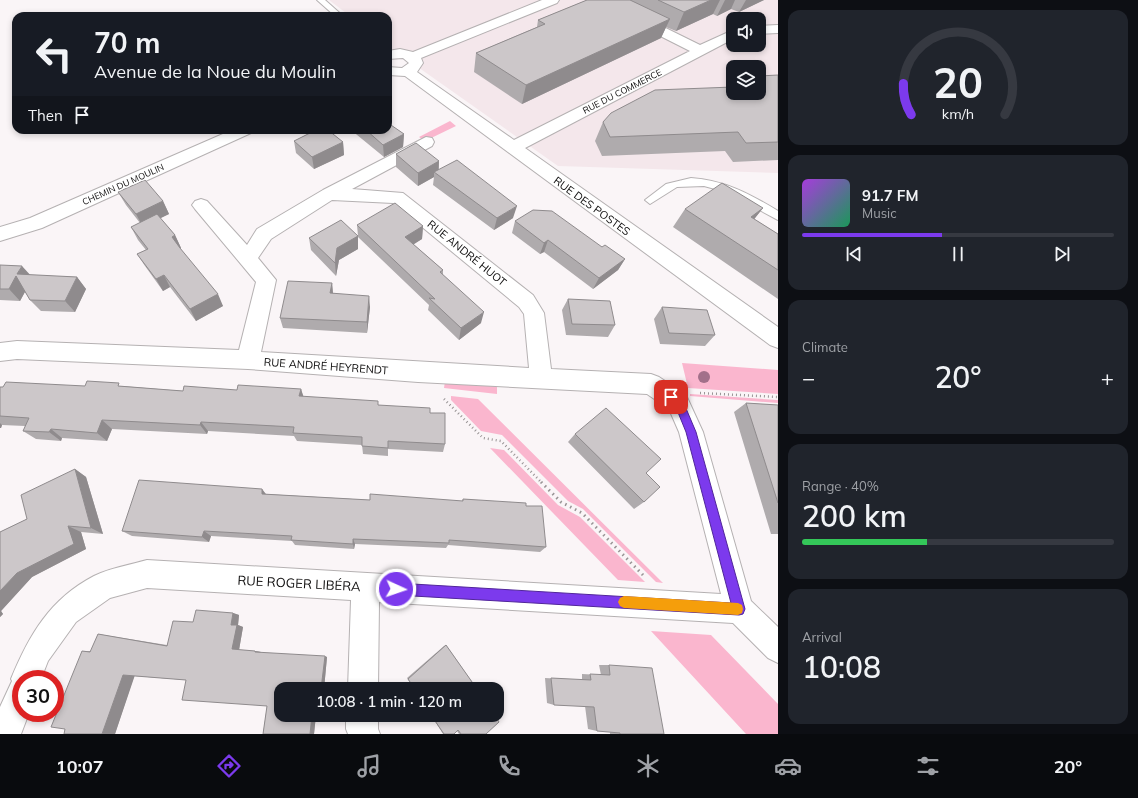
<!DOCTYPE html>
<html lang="en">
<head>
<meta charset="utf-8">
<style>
  body { margin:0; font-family:Mulish,sans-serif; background:#20242c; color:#f1f3f6; height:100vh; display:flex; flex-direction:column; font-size:15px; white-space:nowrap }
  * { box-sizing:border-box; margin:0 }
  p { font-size:13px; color:#9ea1a6 }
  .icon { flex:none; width:22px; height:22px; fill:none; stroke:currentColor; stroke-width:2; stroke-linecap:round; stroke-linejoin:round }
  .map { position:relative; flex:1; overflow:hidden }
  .drawer { display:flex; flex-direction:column; gap:10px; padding:10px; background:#0d0f14; width:360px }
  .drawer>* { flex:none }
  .guide { position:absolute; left:12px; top:12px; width:380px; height:122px; border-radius:12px; box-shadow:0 2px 6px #0003; background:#171b24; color:#f1f3f6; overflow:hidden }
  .controls { position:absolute; left:726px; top:12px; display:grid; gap:8px }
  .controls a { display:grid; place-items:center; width:40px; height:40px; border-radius:8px; background:#171b24; box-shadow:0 2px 6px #0003; font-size:20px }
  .speed { position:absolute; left:12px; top:670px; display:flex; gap:8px; font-size:20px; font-weight:700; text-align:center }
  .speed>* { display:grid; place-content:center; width:52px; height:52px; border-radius:50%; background:#171b24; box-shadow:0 2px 6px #0003; line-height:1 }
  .speed .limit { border:6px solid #d22; background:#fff; color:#111 }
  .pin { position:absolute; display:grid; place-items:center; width:34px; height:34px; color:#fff; margin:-17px; border-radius:8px; box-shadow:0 2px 6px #0006 }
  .me { position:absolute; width:44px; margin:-22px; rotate:93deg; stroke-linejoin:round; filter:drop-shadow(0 0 3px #0008) }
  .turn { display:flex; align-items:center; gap:14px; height:84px; padding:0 16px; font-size:18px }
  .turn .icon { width:52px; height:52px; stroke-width:2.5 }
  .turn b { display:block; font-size:28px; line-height:34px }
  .then { display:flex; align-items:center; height:38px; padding:0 16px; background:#0003; gap:8px; font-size:15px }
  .big { font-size:30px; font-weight:600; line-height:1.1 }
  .drawer .widget { flex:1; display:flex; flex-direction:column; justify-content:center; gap:6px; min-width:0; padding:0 14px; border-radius:12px; background:#20242c }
  .drawer .dial { align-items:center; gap:0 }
  .dial svg { height:104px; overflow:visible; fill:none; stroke:#363941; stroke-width:7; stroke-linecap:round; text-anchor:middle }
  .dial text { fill:#f1f3f6; stroke:none }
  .song { display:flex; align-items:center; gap:12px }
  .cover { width:48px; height:48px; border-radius:6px; background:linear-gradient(135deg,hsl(280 70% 55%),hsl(150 70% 35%)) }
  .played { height:4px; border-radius:2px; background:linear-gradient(90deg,#7c3aed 45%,#363941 45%) }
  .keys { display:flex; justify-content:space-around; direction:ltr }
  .heat { display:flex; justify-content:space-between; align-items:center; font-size:22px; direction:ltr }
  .charge { height:6px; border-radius:3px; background:linear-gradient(90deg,#34c759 40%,#363941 0) }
  .trip { position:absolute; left:274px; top:682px; width:230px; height:40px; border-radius:12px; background:#171b24; box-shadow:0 2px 6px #0003; font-weight:600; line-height:40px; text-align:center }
  .menu { display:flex; height:64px; justify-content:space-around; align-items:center; background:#090b0e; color:#9ea1a6 }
  .menu .icon { width:28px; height:28px }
  .menu .on { color:#7c3aed }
  .menu b { font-size:18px; color:#f1f3f6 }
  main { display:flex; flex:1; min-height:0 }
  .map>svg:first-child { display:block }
  .built { fill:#f4e7eb; fill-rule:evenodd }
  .green { fill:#fab6ce }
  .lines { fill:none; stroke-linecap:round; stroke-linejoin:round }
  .lane-casing { stroke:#b5b1b2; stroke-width:2 }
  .street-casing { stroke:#b5b1b2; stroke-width:2 }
  .path-far1 { stroke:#989495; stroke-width:2.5; stroke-dasharray:1 3; stroke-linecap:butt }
  .path { stroke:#989495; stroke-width:3; stroke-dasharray:1.5 4; stroke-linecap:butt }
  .lane { fill:#fff; fill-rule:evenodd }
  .street { fill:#fff; fill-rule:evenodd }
  .tree { fill:#a2708a }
  .wall { fill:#afabad }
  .shaded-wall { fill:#8f8b8d }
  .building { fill:#ccc7c9; stroke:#8f8b8d }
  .route { fill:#7c3aed; stroke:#51269a }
  .slow { fill:#f59e0b }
  .labels { text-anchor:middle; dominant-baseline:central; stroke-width:3; stroke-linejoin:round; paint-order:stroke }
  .far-street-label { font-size:9px; fill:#0f0e0e; stroke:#fff }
  .street-label { font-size:11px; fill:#0f0e0e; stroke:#fff }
  .near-street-label { font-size:13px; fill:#0f0e0e; stroke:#fff }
</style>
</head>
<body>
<main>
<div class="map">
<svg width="778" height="734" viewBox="0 0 778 734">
  <rect width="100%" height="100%" fill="#faf5f7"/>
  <path class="built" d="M329 0H778V173L558 166 388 46V16H350ZM733 19H759V45H733ZM733 67H759V93H733Z"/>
  <path class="green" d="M450 121 456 126 425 141 419 137Z
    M682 363 778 370V394L688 388Z
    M445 381 497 386V394L444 388Z
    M690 394 778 400V403L690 396Z
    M451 396 478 399 663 583 656 582 583 509 568 501 502 435 481 431 451 400Z
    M490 448 504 450 558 505 580 517 645 582 618 580Z
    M651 631 711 635 778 704V734H746Z"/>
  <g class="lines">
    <defs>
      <path id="lane" d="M317 0H325L343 16H335Z
        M691 178C724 180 750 194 778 211V220L726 192 704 186 677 187 650 204 645 200 666 184Z"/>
      <path id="street" d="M542 0H559L557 3 421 58 423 63 417 72 514 140 690 51 595 3 593 0H609L700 45 733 30V39L525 148 778 327V348L770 345 405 76 388 75V67L402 68 409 63 403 58 388 59V51L400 49 413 52Z
        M778 25V33L759 34V26Z
        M232 130H253L251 133 42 228 0 241V227L30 218Z
        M426 137 432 138 434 142 432 146 352 189 403 193 533 295 544 313 551 369 651 374 659 377 686 395 703 432 751 601 778 627V663L768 658 733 623 379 602 378 689H348L351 600 147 588 110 598 76 622 48 661 41 679H21V713H29L21 734H0V707L12 681 11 679C29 635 50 599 94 576 110 568 130 565 147 560L721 594 679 432 669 409 647 394 418 382 248 369 17 359 0 361V343L17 341 239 350 256 282 195 209 192 205 195 201 201 199 207 201 247 245 257 229 323 190ZM332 200 393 203 519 307 524 314 529 368 261 352 276 280 258 258 271 239Z
        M346 715H378V729L380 734H348L346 729Z"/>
    </defs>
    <use href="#lane" class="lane-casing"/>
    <use href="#street" class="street-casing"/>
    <path class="path-far1" d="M700 393 778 397
      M444 399 483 438 501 441 542 483"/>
    <path class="path" d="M541 482 561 502 582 513 643 575"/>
    <use href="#lane" class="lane"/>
    <use href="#street" class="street"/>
  </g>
  <circle class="tree" cx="704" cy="377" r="6"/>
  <path class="wall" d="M587 0H764L739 12 731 9 717 16 713 14 676 31 666 27 661 38 522 104 474 72 476 53 537 27 538 20Z
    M778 75V160L733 162 725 151 602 156 595 141 603 122 759 93Z
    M351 130H388L404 134 403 147 384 157Z
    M294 141 343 142 344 155 314 169 296 153Z
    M396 154 439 161V170L513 218 494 230 433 185 434 177 418 186 396 167Z
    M118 192 163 201 169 214 160 218 175 235 181 248H180L223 306 196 321 170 287 163 291 145 266 137 254 146 250 138 240 131 227 140 223 126 205Z
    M763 208 754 219 778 234V299L673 227 685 209Z
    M515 221 602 247 625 259 618 270 593 289 544 252 540 254 512 233Z
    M357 225 423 226 422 239 413 244 443 270V275L481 323 459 340 428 310 429 305 358 237V249L339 260 336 276 311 250 309 238 358 236Z
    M0 265 30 275 77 277 86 289 75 312 41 311 30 300 25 292 20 301 0 300Z
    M332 283 333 293 370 307 367 333 283 328 280 318Z
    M568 299 615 325 608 337 566 335 562 310Z
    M662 307 715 335 705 346 660 344 654 319Z
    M85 386H122L183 391 301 389 303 397 378 405 430 413 445 444 443 452 388 449V456L363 454 362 445 297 441 294 436 208 431 207 434 112 429 107 441 62 438 61 441 36 439 23 431 25 426 2 425 1 428H0V387Z
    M746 403 778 405V534H771L734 412Z
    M575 434 646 473 644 502 634 509 568 442Z
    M75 469 86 477 103 534 81 532 86 549 32 577 1 611 3 614 0 617V532L27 519Z
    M262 489 266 494 370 500 462 501 463 499 526 506 546 547 540 552 448 545 446 548 355 544 354 549 295 545 292 541 211 536 209 542 132 536 122 531Z
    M233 613 239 615 238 625 243 627 239 650 255 651 261 652 260 653 327 657 324 689H281V715H316L314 734H263L267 706 186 680 134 676 115 734H64L82 651H91L98 634 167 645 193 622Z
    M446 645 477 689H414L407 678 444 646Z
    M599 665H609L664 734H610V732L597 731 588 729 585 706 554 705 547 703 545 678 582 680V674L601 675Z
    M431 715H495L486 734H459L457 731 454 734H443Z"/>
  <path class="shaded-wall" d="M711 0H720L713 14 676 31 684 12Z
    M725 0H735L731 9 717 16Z
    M746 0H764L739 12Z
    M670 19 661 38 522 104 526 85Z
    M404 134 403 147 384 157 383 145Z
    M343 142 344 155 314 169 312 157Z
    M439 161 438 174 434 172V177L418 186V173Z
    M163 201 169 214 143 227 136 214Z
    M517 206 513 218 494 230 497 218Z
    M763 208 748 227 751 217Z
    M423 226 422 239 405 250V237Z
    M175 235 181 248 178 249 172 237Z
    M358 236V249L339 260 336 276 335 263 337 248Z
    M548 240 544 252 540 254 544 243Z
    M625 259 618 270 593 289 599 278Z
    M22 266 33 278 17 274Z
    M164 275 170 287 163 291 156 279Z
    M16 276 27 288 20 301 9 289Z
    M77 277 86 289 75 312 65 301Z
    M332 283 333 294 330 293Z
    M218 294 223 306 196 321 190 309Z
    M369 296 370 307 367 333V322Z
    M484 312 481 323 459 340 461 328Z
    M301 389 304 398 299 396Z
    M102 420 112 429 107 441 97 433Z
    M201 422 208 431 207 434 200 425Z
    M0 423 2 425 1 428H0Z
    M51 429 62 438 61 441 49 432Z
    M75 469 86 477 103 534 91 528Z
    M262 489 267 496 262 494Z
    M68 526 81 532 86 549 32 577 1 611 3 614 0 617V591L17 573Z
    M204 531 211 536 209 542 202 537Z
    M353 539 355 544 354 549 353 544Z
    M233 613 239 615 238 625 243 627 239 650 232 649 231 625Z
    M255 651 261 652 260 653 255 652Z
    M325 656 327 657 324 689H321Z
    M123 675H135L115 734H102Z
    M312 715H316L314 734H310Z"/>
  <path class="building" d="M587 0H630L670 19 526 85 476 53 545 24 538 20Z
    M658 0H711L684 12Z
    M778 75V142L746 143 738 132 610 137 603 122 611 113 655 90 733 87V93H759V76Z
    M388 123 404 134 383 145 366 130H388Z
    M316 130H328L343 142 312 157 294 141Z
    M416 143 439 161 418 173 396 154Z
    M457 160 517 206 497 218 434 172Z
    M145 180 163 201 136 214 118 192Z
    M722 183 763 208 751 217 778 234V270L685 209Z
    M395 203 423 226 405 237 443 270 440 272 484 312 461 328 429 298 435 299 357 225Z
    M533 210 552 211 602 247 605 245 625 259 599 278 548 240 544 243 515 221Z
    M157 214 175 235 172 237 180 248 218 294 190 309 164 275 156 279 137 254 148 249 131 227Z
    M341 220 358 236 337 248 335 263 309 238Z
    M0 265 22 266 17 274 77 277 65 301 30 300 16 276 9 289H0Z
    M288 281 332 283 330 293 369 296 367 322 280 318Z
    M568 299 610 301 615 325 572 324Z
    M662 307 707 310 715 335 669 333Z
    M87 381 119 383 118 386 183 391 184 386 237 390 238 385 301 389 299 396 378 401V405L430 408V413H445V444L388 441V448L362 446V437L293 433 294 427 201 422 200 425 102 420 97 433 51 429 49 432 23 431 29 418 0 416V387H3L6 382 85 386Z
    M746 403 778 405V503Z
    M606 408 661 459 646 473 660 487 644 502 575 434Z
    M75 469 91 528 68 526 74 544 17 573 0 591V532L27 519 21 495Z
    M139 480 262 489V494L370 500V494L463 501V499L526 503V506H542L546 547 449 540V543L353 539V544L291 540 292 536 204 531 202 537 122 531Z
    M196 610 233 613 231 625H237L232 649 255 651V652L325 656 321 689H281V715H312L310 734H263L267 706 182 700 186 680 123 675 102 734H64L65 729 51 727 82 651 90 652 98 634 167 646 173 621 193 622Z
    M446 645 477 689H415L408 679Z
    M609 665 652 668 664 734H620V733L597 731 594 707 554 705 551 678 591 680 590 674 610 675Z
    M431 715H495L499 722 486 734H461L458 730 454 734H444Z"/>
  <path class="route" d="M671 393 682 399 696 432 745 609 743 614 739 615 396 595 391 593 390 589 391 585 396 583 731 603 686 432 675 405 666 397Z"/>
  <path class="slow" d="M624 596 738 603 742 605 743 609 742 613 738 615 624 608 620 606 618 602 620 598Z"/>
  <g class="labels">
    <g class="far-street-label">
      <text transform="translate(622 91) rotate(-27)">RUE DU COMMERCE</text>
      <text transform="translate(123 184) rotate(-24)">CHEMIN DU MOULIN</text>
    </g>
    <g class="street-label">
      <text transform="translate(592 206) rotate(36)">RUE DES POSTES</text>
      <text transform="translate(467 253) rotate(39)">RUE ANDRÉ HUOT</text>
      <text transform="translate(326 366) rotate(4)">RUE ANDRÉ HEYRENDT</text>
    </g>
    <g class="near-street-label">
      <text transform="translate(299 583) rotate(3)">RUE ROGER LIBÉRA</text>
    </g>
  </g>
</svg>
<div class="controls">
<a><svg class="icon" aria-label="sound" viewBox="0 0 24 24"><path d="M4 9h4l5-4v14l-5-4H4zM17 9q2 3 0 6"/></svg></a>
<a><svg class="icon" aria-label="layers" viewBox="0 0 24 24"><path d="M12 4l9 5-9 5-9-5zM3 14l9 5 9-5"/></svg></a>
</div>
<div class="speed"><div class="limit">30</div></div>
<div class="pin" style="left:671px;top:397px;background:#d93025"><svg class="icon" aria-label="arrive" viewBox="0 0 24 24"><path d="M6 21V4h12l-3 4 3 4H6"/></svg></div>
<svg class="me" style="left:396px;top:589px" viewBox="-20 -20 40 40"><circle r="17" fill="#7c3aed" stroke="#fff" stroke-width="3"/><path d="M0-11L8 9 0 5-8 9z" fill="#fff"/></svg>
<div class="trip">10:08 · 1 min · 120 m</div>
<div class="guide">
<div class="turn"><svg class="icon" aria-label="left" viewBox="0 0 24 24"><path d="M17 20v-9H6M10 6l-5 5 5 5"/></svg><div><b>70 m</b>Avenue de la Noue du Moulin</div></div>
<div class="then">Then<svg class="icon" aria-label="arrive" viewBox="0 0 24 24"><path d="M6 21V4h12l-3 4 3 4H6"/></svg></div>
</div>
</div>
<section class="drawer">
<div class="widget dial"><svg viewBox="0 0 100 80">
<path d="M14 69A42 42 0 1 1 86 69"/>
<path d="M14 69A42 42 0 0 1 8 45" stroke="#7c3aed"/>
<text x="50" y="56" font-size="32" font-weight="700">20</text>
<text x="50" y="72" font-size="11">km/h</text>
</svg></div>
<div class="widget">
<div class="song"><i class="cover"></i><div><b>91.7 FM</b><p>Music</p></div></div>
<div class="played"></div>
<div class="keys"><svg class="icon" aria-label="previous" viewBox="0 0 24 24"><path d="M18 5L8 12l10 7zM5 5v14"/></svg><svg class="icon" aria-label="pause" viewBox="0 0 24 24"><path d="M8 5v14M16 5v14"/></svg><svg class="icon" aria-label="next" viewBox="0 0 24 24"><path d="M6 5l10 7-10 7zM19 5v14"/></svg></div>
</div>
<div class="widget"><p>Climate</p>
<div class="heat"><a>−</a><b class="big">20°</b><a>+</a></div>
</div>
<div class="widget"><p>Range · 40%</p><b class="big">200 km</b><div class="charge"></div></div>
<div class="widget"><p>Arrival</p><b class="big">10:08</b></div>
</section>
</main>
<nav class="menu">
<b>10:07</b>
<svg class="icon on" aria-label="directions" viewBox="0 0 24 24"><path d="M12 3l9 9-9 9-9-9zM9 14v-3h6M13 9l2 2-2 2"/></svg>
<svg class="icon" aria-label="music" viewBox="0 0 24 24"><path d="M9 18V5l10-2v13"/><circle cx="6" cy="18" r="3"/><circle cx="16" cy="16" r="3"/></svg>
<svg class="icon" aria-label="phone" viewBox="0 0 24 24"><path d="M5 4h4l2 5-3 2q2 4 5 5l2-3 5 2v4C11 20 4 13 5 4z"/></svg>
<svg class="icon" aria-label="climate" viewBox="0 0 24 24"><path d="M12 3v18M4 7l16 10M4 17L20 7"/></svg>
<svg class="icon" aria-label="car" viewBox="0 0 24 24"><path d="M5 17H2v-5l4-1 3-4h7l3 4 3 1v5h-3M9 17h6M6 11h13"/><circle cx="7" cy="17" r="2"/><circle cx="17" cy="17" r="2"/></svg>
<svg class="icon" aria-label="filters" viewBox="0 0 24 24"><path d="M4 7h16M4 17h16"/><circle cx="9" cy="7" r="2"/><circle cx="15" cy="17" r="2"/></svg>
<b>20°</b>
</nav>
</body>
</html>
